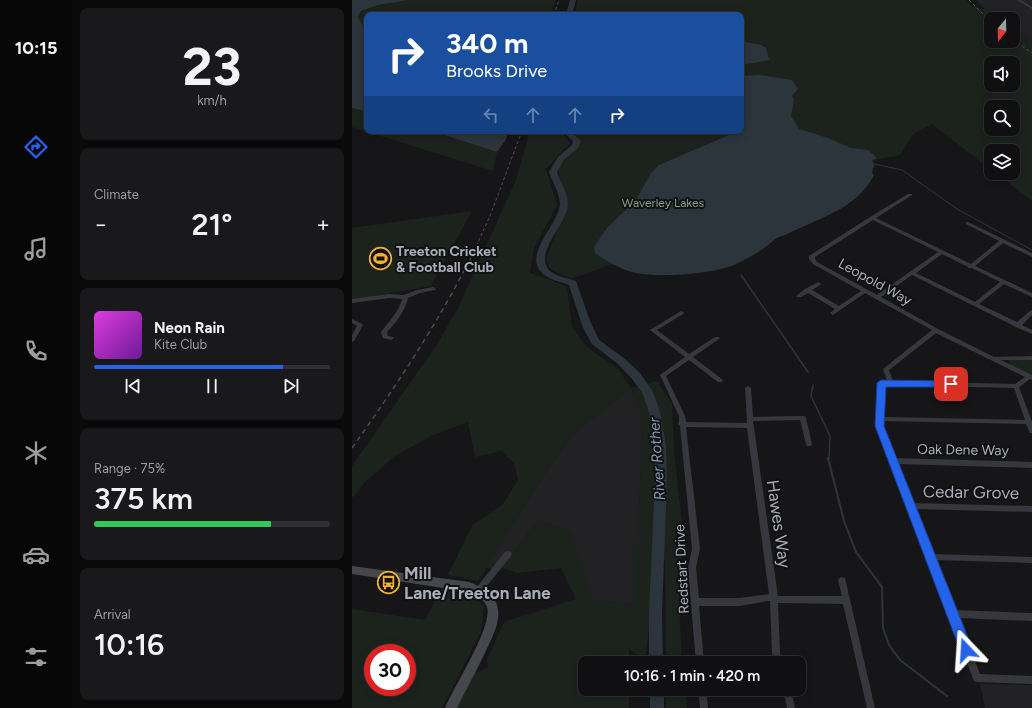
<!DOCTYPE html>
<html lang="en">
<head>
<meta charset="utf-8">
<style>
  body { margin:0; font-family:Figtree,sans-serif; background:#19191b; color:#f1f3f6; height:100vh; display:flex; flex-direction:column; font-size:15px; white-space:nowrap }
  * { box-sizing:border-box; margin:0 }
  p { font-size:13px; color:#9c9d9f }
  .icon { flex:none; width:22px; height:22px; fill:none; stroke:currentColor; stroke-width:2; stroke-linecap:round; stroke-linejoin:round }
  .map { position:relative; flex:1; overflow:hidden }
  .panel { display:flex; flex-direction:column; gap:8px; padding:8px; background:#09090a; width:280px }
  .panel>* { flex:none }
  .top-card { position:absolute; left:12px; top:12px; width:380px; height:122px; border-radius:8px; box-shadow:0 2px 10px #0003,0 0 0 1px #303032; background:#1a4fa0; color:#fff; overflow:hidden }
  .needle { width:26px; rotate:199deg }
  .buttons { position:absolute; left:632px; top:12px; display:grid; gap:8px }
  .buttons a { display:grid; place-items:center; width:36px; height:36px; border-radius:8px; background:#101012; box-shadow:0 2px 10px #0003,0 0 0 1px #303032; font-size:20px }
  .speed { position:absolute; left:12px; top:644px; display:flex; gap:8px; font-size:20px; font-weight:700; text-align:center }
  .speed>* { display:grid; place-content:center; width:52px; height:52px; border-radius:50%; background:#101012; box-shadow:0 2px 10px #0003,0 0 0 1px #303032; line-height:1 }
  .speed .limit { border:6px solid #d22; background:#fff; color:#111 }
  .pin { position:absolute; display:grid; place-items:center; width:34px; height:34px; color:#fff; margin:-17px; border-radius:8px; box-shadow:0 2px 6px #0006 }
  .me { position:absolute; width:44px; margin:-22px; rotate:340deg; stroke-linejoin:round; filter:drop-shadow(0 0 3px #0008) }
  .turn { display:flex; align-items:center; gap:14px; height:84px; padding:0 16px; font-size:18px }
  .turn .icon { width:52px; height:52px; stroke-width:2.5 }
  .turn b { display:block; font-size:28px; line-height:34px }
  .lanes { display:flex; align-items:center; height:38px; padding:0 16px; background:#0003; justify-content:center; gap:20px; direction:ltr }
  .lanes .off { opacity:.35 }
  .big { font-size:30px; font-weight:600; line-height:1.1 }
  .panel .tile { flex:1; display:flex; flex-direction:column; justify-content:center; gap:6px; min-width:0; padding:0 14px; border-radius:8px; background:#19191b }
  .panel .dial { align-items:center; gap:0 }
  .dial b { font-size:52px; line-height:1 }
  .song { display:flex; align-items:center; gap:12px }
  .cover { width:48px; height:48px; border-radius:6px; background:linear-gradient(135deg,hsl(300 70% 55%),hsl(280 70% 35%)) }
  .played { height:4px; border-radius:2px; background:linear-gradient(90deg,#2563eb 80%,#303032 80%) }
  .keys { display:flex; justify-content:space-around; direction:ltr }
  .heat { display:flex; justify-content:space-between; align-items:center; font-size:22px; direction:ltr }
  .charge { height:6px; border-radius:3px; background:linear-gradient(90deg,#34c759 75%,#303032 0) }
  .trip { position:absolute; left:226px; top:656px; width:228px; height:40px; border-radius:8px; background:#101012; box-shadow:0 2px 10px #0003,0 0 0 1px #303032; font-weight:600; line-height:40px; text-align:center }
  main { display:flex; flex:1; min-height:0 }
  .menu { display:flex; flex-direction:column; width:72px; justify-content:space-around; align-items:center; background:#060607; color:#9c9d9f }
  .menu .icon { width:28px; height:28px }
  .menu .selected { color:#2563eb }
  .menu b { font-size:18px; color:#f1f3f6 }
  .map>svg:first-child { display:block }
  .built { fill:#222225 }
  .green { fill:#1c231d; fill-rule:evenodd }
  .water { fill:#2c353c }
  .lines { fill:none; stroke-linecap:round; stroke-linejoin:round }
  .stream-far2 { stroke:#2c353c; stroke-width:1 }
  .stream-far1 { stroke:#2c353c; stroke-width:1.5 }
  .stream { stroke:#2c353c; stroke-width:2 }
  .river { fill:#2c353c; fill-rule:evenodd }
  .minor { fill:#37383d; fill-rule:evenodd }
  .secondary { fill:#45474d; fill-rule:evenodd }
  .rail-far1 { stroke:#4a4c52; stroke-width:1; stroke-dasharray:3 2.5; stroke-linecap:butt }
  .rail { stroke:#4a4c52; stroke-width:1.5; stroke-dasharray:5 4; stroke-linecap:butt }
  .route { fill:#2563eb; stroke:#184099 }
  .labels { text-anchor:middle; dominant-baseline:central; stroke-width:4; stroke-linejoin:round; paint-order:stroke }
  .far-park-label { font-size:12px; fill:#7fa381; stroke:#111113 }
  .poi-label { font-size:14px; font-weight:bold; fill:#a8adb8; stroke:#111113; text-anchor:start }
  .street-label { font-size:14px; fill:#a8adb8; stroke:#111113 }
  .water-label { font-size:15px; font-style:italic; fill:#7f9bb3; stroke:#111113 }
  .near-street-label { font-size:17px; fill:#a8adb8; stroke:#111113 }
  .near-poi-label { font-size:17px; font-weight:bold; fill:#a8adb8; stroke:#111113; text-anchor:start }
</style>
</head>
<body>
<main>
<nav class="menu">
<b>10:15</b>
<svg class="icon selected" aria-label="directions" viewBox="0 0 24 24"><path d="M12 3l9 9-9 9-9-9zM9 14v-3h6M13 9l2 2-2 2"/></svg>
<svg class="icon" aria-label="music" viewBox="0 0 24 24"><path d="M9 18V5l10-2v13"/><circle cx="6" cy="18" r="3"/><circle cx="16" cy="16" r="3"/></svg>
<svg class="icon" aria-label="phone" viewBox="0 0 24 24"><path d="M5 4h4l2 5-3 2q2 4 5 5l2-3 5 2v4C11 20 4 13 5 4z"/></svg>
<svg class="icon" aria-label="climate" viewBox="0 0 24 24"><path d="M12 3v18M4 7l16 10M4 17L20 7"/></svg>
<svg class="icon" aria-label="car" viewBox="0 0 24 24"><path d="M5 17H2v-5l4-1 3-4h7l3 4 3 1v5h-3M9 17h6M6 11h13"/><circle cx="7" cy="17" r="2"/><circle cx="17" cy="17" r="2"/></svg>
<svg class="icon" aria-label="filters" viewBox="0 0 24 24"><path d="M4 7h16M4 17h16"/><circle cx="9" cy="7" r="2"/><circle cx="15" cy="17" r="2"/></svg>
</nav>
<section class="panel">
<div class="tile dial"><b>23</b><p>km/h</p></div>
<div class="tile"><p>Climate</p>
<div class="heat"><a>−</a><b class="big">21°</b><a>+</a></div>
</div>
<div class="tile">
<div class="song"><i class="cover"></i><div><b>Neon Rain</b><p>Kite Club</p></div></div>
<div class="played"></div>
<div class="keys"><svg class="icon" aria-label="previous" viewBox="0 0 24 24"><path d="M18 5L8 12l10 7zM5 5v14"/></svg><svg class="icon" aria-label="pause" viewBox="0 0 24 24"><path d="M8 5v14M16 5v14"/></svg><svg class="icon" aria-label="next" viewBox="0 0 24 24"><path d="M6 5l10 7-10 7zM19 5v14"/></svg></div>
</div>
<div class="tile"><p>Range · 75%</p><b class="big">375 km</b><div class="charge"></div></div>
<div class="tile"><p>Arrival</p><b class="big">10:16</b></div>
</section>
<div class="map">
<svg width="680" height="708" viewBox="0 0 680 708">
  <rect width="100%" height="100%" fill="#161618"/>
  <path class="built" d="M624 0H680V41L661 26V19H651L633 9Z
    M279 388 289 414 290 450 282 605 240 599 218 531 187 520 146 571 134 567 198 465 223 432Z
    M628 684 680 685V708H633Z"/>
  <path class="green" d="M57 0H203L199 15H15V33L6 18 9 11 26 5Z
    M226 0H614L620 7 633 9 651 19H639V41H661V26L680 41V201L644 173H661V151H639V170L580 124 561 134 548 155 521 160 522 164 520 173 522 175C504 210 466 218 433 235L423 238 412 248 383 265 363 271 311 275 283 273 260 264 219 279 198 269 194 259 216 202 209 183 206 168 228 144 220 131H389V15H223ZM639 63H661V85H639ZM639 107H661V129H639Z
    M0 108 15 111V131H50L76 134 80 131 145 152 141 171 0 127Z
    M178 131H210L218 143 194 169 205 205 182 248 178 273 215 286 220 327 235 347 266 369 279 388 305 381 320 404 322 452 332 541 329 561 327 604 330 663H314L313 560 300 561 298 620 293 661 277 649 278 663H233V689H277V708H105L122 674 136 667 135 660 152 622 224 599 209 568 165 573 149 567 187 520 218 531 241 599 281 605 290 450 289 414 279 389 223 432 198 465 126 581 96 575 120 526 151 504 166 480 162 463 150 451 123 457 116 422 81 435 43 456 13 482 0 498V466L86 343 106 308 164 180Z
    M120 211 79 286 0 300V228Z
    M657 360H680V376L659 366Z
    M90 588 117 593 132 606 129 632 90 708H0V609L73 620ZM21 653H55V687H21Z
    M314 689H333L335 708H314Z"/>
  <path class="water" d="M0 0H57L26 5 9 11 6 17 15 33V111L0 108Z
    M389 41 409 45 414 48 417 60 389 65Z
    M409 75 440 80 446 89 440 96 442 99 439 116 447 129 476 138 499 148 516 150 523 156 524 159 520 160 522 164 520 173 522 175C504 210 466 218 433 235 421 238 420 243 411 249 402 255 393 260 384 264 361 274 308 278 284 273 269 270 255 261 243 253L242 247 255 228 284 200 299 173 307 165 377 135 373 132 368 131H389V76Z
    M50 131H157L153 141 145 152 80 131 76 134Z"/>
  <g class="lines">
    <path class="stream-far2" d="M522 164 550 170 605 209 680 250"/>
    <path class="stream-far1" d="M389 275 456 372
      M461 385 459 396 478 436 477 459"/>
    <path class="stream" d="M476 458 492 521 504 552 530 587 531 628 537 645 548 660 595 696"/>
    <path class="river" d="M218 0H224L220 15H214Z
      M210 131H218L229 141 226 148 212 160 205 172C208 181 216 194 216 204 216 223 180 254 198 271 205 277 216 278 224 281L238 321 247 340 273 359 288 373 301 392 308 412 314 445 315 480 310 613 311 663H297V613L303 480 302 445 297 412 290 392 280 379 266 364 240 344 231 328 217 285C210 282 201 281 194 276 166 258 207 225 208 204 208 194 200 181 197 172L206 157 220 145 221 141Z
      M298 689H312V708H298Z"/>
    <path class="minor" d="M665 0H669L680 7V9Z
      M556 194H560V195L524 218 619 264 647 241 614 224V222H616L680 253V257L651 243 623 266 680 293V297L652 284 627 304 665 322 678 311 680 310V315L670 325 680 330V334L666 328 663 327 662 326 560 275 529 297 586 329 642 357 680 356V360H649L680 375V380L678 379 667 387 680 422V433H678L674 424 530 421V426L543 458 680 462V468L545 464 561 503 680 506V512L563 509 581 554 680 557V563L583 560 603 610 680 613V621L606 618 628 674 680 676V684L625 682 622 681 524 426 526 383 529 381H535L531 369 580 330 513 293 481 315 478 313 483 309 456 293 449 297H445L444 296 453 289 466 282 469 284 468 285 460 290 487 306 509 291 461 264 457 259V256L518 217ZM521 220 586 252 525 295 465 262 463 259V257ZM590 254 616 267 617 268H620L648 282 623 302 564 273ZM584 333 673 377 663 384 541 381 537 370ZM532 385 662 388 673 420 531 417Z
      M81 287 84 289 83 290 68 293 56 298C53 311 44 323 35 332L36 336 41 337 42 338 39 340 31 338 29 332C37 321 47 312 50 299L37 298 0 303V299L37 294 52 295 65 290Z
      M329 311 331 312 332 313 331 314 305 330 337 354 363 337H367L368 338 367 339 341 357 371 380 370 382H366L337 360 314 376 333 416 334 422 395 423 393 388 396 386 399 388 401 417 451 416H453L454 418 460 444 459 446H455L454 444 448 420 401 421 426 596H490L486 580 487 578 490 577 493 578 523 708H515L491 604 426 603 428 653 431 663H423L420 653 418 601H416L388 606H347L352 663H344L336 568 340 549 328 426 326 424 327 422V416L308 375 333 357 298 330ZM334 427 395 428 417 594 388 598H347L344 568 348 549Z
      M0 319 10 324 11 325 2 341 0 342V335L5 326 0 323Z
      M156 551 159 552 160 554 159 556 130 592 127 593 124 592 123 590 124 588 153 552Z
      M346 689H354L356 708H348Z
      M431 689H439L443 708H435Z"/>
    <path class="secondary" d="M0 566 117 582C162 599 146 626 130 659 122 675 113 692 105 708H93C102 686 141 627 135 607 132 599 124 594 117 592L0 574Z"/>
    <path class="rail-far1" d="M617 0 639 22
      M202 15 207 0
      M661 40 680 53
      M115 266 138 216 170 131"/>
    <path class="rail" d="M0 448C42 389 82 329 115 265"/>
  </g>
  <path class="route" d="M529 380 599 381 604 384 599 387H534L532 426 621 650 619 654 614 656 610 654 608 650 523 426 525 383Z"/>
  <defs>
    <symbol id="stadium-ring" viewBox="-11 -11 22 22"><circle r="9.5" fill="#111113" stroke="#f2b134" stroke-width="1.5"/><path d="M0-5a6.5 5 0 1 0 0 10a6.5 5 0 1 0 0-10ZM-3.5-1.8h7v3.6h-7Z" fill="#f2b134"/></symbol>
    <symbol id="bus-ring" viewBox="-11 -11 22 22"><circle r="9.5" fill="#111113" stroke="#f2b134" stroke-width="1.5"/><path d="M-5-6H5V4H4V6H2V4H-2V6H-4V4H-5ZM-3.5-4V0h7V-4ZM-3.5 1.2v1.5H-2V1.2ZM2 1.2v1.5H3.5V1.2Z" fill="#f2b134"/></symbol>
  </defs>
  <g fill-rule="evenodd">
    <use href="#stadium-ring" x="16" y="246" width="25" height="25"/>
    <use href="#bus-ring" x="24" y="570" width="25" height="25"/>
  </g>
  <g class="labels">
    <g class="far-park-label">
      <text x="311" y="203">Waverley Lakes</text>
    </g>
    <g class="poi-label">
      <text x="44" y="251">Treeton Cricket<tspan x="44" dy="16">&amp; Football Club</tspan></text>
    </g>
    <g class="street-label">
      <text transform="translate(523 282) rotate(29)">Leopold Way</text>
      <text transform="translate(611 450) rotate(1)">Oak Dene Way</text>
      <text transform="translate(330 569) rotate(-93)">Redstart Drive</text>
    </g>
    <g class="water-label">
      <text transform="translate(305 459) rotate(-94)">River Rother</text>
    </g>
    <g class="near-street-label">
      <text transform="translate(619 492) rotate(1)">Cedar Grove</text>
      <text transform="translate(427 524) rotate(82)">Hawes Way</text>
    </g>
    <g class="near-poi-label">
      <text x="52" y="573">Mill<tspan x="52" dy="20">Lane/Treeton Lane</tspan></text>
    </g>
  </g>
</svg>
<div class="buttons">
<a><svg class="needle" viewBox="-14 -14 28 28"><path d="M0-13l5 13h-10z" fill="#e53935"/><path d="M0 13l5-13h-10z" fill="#9c9d9f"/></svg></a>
<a><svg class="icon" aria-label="sound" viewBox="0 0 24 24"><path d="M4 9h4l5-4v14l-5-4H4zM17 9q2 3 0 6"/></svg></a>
<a><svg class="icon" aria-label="search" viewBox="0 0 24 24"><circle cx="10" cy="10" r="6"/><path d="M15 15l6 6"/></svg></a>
<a><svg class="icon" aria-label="layers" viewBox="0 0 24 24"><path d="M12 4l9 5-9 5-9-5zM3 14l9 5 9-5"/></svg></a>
</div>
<div class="speed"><div class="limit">30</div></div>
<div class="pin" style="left:599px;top:384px;background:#d93025"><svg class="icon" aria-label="arrive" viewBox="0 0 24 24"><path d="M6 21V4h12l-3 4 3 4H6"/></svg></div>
<svg class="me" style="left:614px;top:650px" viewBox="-20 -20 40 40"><path d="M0-17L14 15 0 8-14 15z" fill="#2563eb" stroke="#fff" stroke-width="4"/></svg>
<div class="trip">10:16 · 1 min · 420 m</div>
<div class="top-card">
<div class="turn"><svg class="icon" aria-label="right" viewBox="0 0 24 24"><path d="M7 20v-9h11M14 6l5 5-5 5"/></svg><div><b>340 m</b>Brooks Drive</div></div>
<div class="lanes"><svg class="icon off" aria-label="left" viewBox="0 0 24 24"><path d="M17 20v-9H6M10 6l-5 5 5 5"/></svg><svg class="icon off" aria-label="ahead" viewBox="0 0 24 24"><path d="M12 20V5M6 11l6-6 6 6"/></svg><svg class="icon off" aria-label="ahead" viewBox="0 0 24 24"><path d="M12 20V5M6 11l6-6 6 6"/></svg><svg class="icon" aria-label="right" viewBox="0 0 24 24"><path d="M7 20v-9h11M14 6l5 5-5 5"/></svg></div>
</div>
</div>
</main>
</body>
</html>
